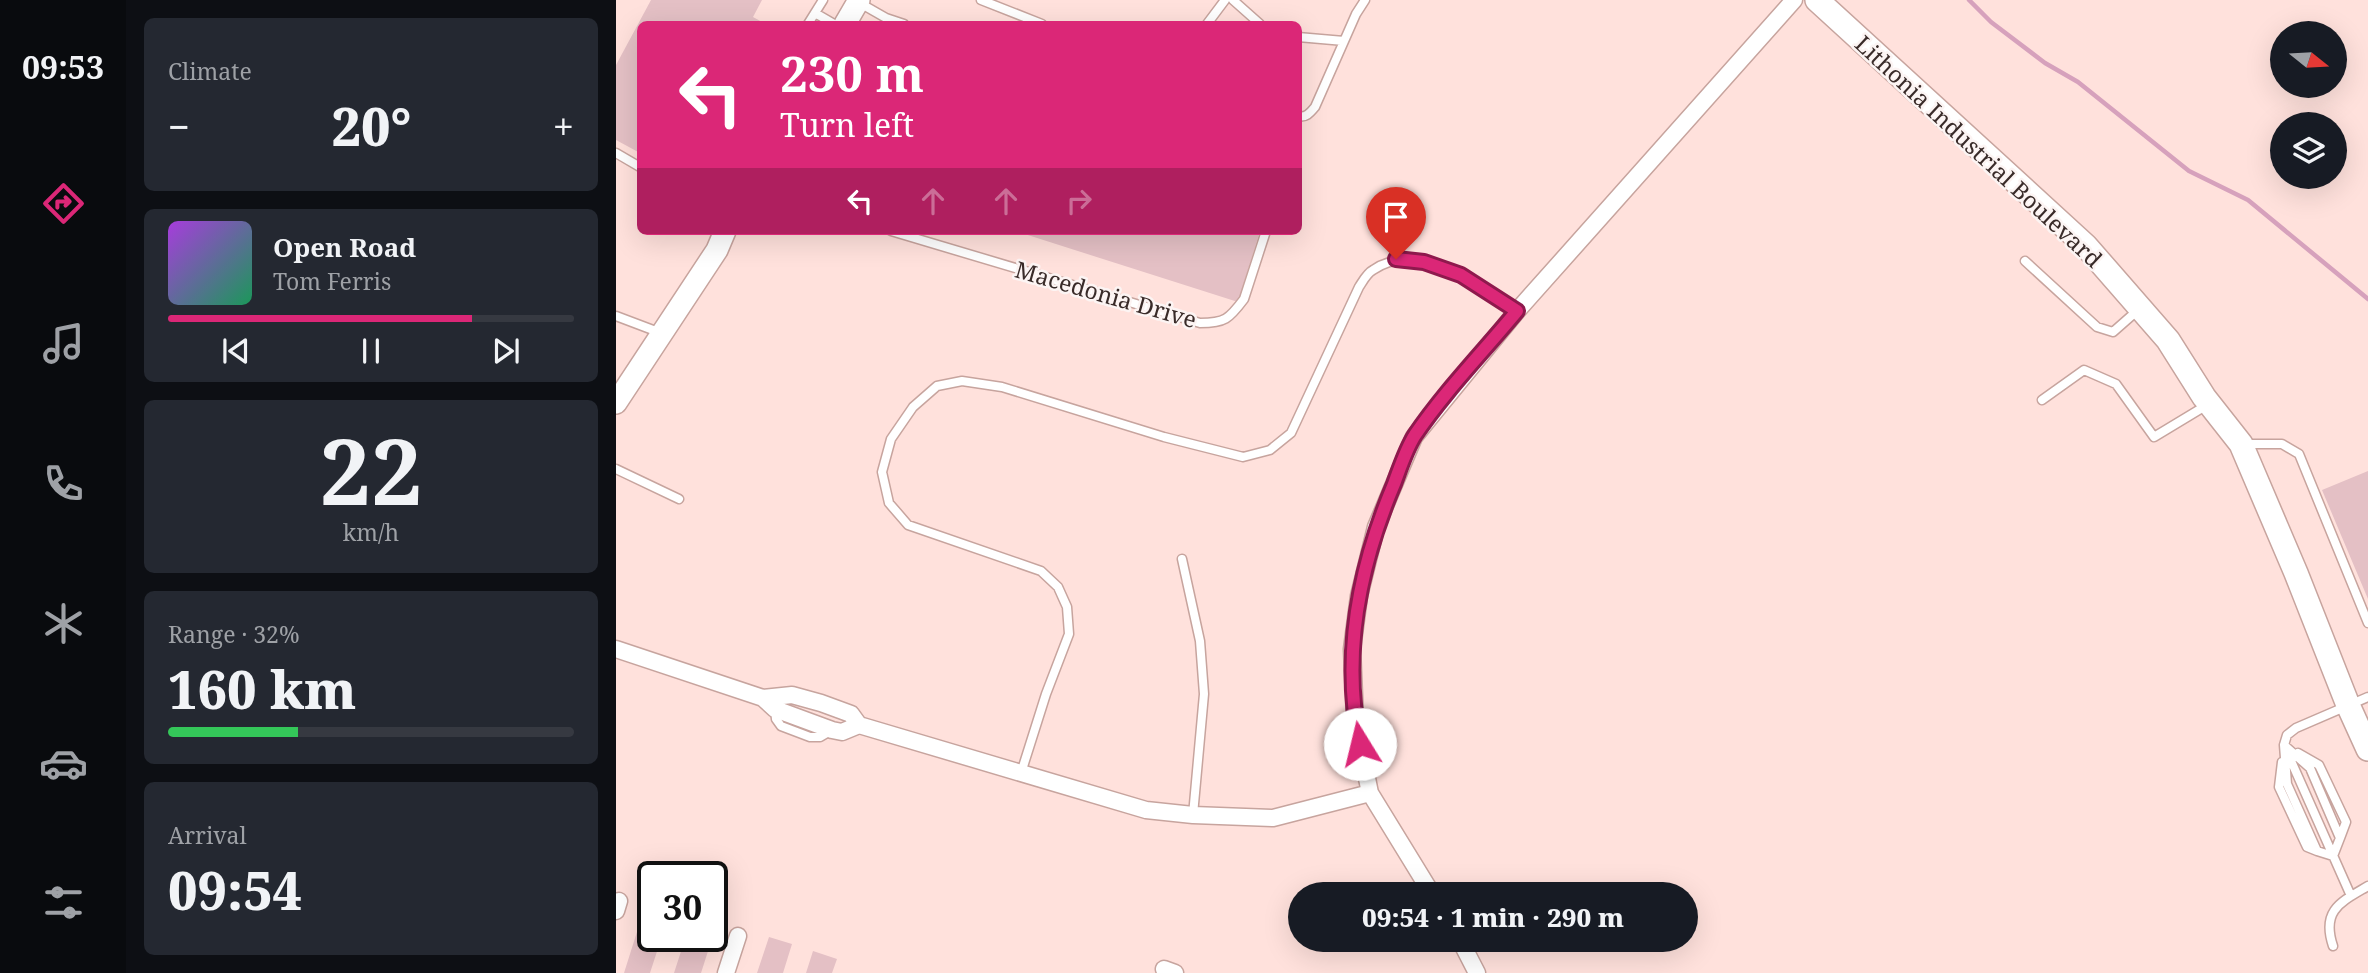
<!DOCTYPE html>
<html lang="en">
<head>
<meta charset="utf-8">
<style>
  body { margin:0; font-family:"Noto Serif",serif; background:#242831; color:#f1f3f6; height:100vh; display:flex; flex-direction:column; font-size:26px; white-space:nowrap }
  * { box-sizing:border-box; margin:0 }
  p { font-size:23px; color:#9ea1a6 }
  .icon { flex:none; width:38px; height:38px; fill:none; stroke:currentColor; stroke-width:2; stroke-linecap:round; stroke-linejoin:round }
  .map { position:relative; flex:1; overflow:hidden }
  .panel { display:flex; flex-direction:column; gap:18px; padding:18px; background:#0d0f14; width:490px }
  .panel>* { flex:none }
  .banner { position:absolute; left:21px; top:21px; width:665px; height:214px; border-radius:10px; box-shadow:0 7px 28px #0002; background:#db2777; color:#fff; overflow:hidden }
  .needle { width:46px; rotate:108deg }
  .controls { position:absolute; left:1654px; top:21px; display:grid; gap:14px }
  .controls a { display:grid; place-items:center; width:77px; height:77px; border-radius:50%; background:#171b24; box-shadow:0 7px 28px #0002; font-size:35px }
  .speed { position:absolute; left:21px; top:861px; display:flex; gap:14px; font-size:35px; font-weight:700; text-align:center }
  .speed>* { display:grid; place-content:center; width:91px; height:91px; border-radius:50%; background:#171b24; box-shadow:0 7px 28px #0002; line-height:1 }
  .speed .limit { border:4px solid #111; border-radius:10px; background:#fff; color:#111 }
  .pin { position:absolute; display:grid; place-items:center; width:60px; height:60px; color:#fff; margin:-72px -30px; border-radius:50% 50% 50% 0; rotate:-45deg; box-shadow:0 0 7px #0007 }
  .pin .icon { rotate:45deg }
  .me { position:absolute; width:77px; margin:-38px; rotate:351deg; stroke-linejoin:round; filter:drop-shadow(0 0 5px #0008) }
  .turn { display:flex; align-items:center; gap:24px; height:147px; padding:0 28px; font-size:32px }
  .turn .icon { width:91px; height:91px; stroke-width:2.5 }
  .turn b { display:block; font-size:49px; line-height:60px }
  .lanes { display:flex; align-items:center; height:66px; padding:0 28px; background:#0003; justify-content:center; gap:35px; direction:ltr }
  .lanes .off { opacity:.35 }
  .big { font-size:52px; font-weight:800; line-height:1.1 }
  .panel .widget { flex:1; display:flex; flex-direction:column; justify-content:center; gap:10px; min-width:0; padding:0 24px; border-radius:10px; background:#242831 }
  .panel .dial { align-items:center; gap:0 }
  .dial b { font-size:91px; line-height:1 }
  .song { display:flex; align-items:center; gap:21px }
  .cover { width:84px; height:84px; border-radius:10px; background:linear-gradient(135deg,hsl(280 70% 55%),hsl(150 70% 35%)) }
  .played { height:7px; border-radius:4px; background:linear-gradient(90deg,#db2777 75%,#363941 75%) }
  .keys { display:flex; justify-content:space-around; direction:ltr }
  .heat { display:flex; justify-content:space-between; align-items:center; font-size:38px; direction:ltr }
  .charge { height:10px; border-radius:5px; background:linear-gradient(90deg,#34c759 32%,#363941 0) }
  .trip { position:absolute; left:672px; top:882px; width:410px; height:70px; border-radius:35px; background:#171b24; box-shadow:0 7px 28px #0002; font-weight:800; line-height:70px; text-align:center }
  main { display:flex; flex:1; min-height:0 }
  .tabs { display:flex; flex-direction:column; width:126px; justify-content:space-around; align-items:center; background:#090b0e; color:#9ea1a6 }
  .tabs .icon { width:49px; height:49px }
  .tabs .on { color:#db2777 }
  .tabs b { font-size:32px; color:#f1f3f6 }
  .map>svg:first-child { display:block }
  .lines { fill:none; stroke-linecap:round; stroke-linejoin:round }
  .stream { stroke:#d6a1bc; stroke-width:4.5 }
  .building { fill:#e4c0c5 }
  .service-casing { stroke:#c7a49e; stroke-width:11 }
  .minor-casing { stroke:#c7a49e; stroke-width:19 }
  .tertiary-casing { stroke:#c7a49e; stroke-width:24 }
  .secondary-casing { stroke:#c7a49e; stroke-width:26 }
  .service { stroke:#fff; stroke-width:8 }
  .minor { stroke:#fff; stroke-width:16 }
  .tertiary { stroke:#fff; stroke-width:21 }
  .secondary { stroke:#fff; stroke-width:23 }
  .route-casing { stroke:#8e194d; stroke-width:18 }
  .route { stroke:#db2777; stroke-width:12 }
  .labels { text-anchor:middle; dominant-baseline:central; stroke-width:5; stroke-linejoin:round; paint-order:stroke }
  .street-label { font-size:23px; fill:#392b29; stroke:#fcf4f3 }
</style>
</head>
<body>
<main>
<nav class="tabs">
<b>09:53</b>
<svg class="icon on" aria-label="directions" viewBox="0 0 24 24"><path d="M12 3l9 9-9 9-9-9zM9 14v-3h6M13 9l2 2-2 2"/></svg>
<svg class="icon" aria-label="music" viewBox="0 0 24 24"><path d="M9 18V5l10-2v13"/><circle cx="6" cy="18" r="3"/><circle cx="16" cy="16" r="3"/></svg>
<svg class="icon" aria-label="phone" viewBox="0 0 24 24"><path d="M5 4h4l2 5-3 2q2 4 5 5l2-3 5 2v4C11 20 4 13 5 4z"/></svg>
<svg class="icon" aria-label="climate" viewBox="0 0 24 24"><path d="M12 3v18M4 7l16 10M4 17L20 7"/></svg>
<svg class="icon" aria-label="car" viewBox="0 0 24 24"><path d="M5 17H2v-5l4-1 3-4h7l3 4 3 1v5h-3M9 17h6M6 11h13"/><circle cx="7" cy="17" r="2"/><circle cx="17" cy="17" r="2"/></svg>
<svg class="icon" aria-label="filters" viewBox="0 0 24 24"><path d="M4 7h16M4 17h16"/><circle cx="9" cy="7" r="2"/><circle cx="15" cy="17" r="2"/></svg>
</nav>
<section class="panel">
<div class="widget"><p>Climate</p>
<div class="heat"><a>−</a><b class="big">20°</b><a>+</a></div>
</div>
<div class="widget">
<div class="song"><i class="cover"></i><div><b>Open Road</b><p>Tom Ferris</p></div></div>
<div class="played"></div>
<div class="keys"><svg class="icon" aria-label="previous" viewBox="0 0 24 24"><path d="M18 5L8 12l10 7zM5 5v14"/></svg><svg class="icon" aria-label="pause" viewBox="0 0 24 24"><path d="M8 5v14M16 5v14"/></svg><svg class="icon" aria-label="next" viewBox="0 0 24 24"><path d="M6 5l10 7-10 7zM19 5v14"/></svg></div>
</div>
<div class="widget dial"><b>22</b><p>km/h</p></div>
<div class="widget"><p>Range · 32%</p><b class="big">160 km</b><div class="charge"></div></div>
<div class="widget"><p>Arrival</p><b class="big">09:54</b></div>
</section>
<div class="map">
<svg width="1752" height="973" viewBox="0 0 1752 973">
  <rect width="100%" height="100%" fill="#ffe1dc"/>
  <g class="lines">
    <path class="stream" d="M1353 0 1375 22 1429 63 1462 82 1573 171 1632 200 1752 299"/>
  </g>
  <path class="building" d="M35 0H146L137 17 150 24H24V153L0 140V65Z
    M399 231H644L622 302Z
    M1752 471V599L1706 490Z
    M32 897 37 898V936H46L34 973H8Z
    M96 918 102 920 85 973H58L70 936H96Z
    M153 937 176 944 167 973H141Z
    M197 951 221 959 216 973H190Z"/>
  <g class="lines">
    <defs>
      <path id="service" d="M365 0 426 24
        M617 0 644 24
        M242 2 270 18 288 24
        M199 13 218 24
        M192 24 207 0
        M591 24 609 0
        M682 37 728 41
        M682 116C690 118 694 113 699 107L740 14 749 0
        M0 153 24 167
        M275 231 584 323C609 323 613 319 628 299L650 231
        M1409 261 1481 327 1497 332 1522 310
        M0 316 45 333
        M1426 400 1468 370 1500 384 1538 437 1591 405
        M1628 444H1666L1683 454 1752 623
        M0 469 63 499
        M566 559 584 641 588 694 577 815
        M159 709 160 719 165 726 194 737H204L216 730
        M1668 745 1694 768 1724 838 1717 856 1701 851 1671 784Z
        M1682 753 1703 765 1730 822 1724 838
        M1666 762 1663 787 1691 847 1701 851
        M405 773 430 694 453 634 451 607 442 587 425 571 292 525 273 503 266 472 275 439 297 407 321 386 346 381 386 387 548 437 627 457 654 450 675 433 743 287C747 281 751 273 757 270 802 239 863 286 901 311
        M1735 896 1668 745 1671 735 1680 728 1752 697
        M1717 946C1705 910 1725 902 1752 886"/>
      <path id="minor" d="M0 649 147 698 159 709 216 730 226 732 243 725
        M147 698 176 695 205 703 235 714 243 725 530 810 577 815 657 818 754 793 816 894
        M754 793 739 719 736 649 743 596 760 527 798 437 901 311 1178 0
        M0 911 3 901
        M844 940 861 973
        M548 969 559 973
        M110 973 122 936"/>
      <path id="tertiary" d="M229 24 243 0
        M0 403 101 250 109 231"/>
      <path id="secondary" d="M1201 0 1470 246 1552 340 1588 397 1625 444 1680 573 1732 705 1752 749"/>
    </defs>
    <use href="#service" class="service-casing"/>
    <use href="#minor" class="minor-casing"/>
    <use href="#tertiary" class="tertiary-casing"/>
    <use href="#secondary" class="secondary-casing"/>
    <use href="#service" class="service"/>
    <use href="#minor" class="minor"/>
    <use href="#tertiary" class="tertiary"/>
    <use href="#secondary" class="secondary"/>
  </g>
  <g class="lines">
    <defs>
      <path id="route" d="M744 744C725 654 743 567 778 484 784 468 790 449 799 435 829 391 867 352 901 311L845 275 808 262 780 259"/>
    </defs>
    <use href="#route" class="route-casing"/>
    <use href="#route" class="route"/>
  </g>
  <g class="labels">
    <g class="street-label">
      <text transform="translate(1363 151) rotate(43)">Lithonia Industrial Boulevard</text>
      <text transform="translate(490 294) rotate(16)">Macedonia Drive</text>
    </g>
  </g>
</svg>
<div class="controls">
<a><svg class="needle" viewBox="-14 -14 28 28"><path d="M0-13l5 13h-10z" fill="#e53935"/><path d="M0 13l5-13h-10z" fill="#9ea1a6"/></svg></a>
<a><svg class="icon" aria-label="layers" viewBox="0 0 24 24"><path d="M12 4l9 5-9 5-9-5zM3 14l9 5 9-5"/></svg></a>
</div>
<div class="speed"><div class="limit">30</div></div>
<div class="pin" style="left:780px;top:259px;background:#d93025"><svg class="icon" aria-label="arrive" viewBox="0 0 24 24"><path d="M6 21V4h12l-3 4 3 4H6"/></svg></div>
<svg class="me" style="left:744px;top:744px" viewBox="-20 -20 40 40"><circle r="19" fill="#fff"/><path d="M0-13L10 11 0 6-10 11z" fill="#db2777"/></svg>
<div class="trip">09:54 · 1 min · 290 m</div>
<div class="banner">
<div class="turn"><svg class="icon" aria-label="left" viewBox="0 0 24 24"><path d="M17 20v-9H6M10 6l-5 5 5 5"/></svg><div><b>230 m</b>Turn left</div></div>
<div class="lanes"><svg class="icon" aria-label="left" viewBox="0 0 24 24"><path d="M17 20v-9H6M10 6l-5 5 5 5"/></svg><svg class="icon off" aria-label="ahead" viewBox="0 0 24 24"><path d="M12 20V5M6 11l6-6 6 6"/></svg><svg class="icon off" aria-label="ahead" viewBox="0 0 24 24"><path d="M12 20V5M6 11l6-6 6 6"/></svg><svg class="icon off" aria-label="right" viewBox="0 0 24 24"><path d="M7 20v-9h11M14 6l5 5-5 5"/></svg></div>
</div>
</div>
</main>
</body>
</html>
